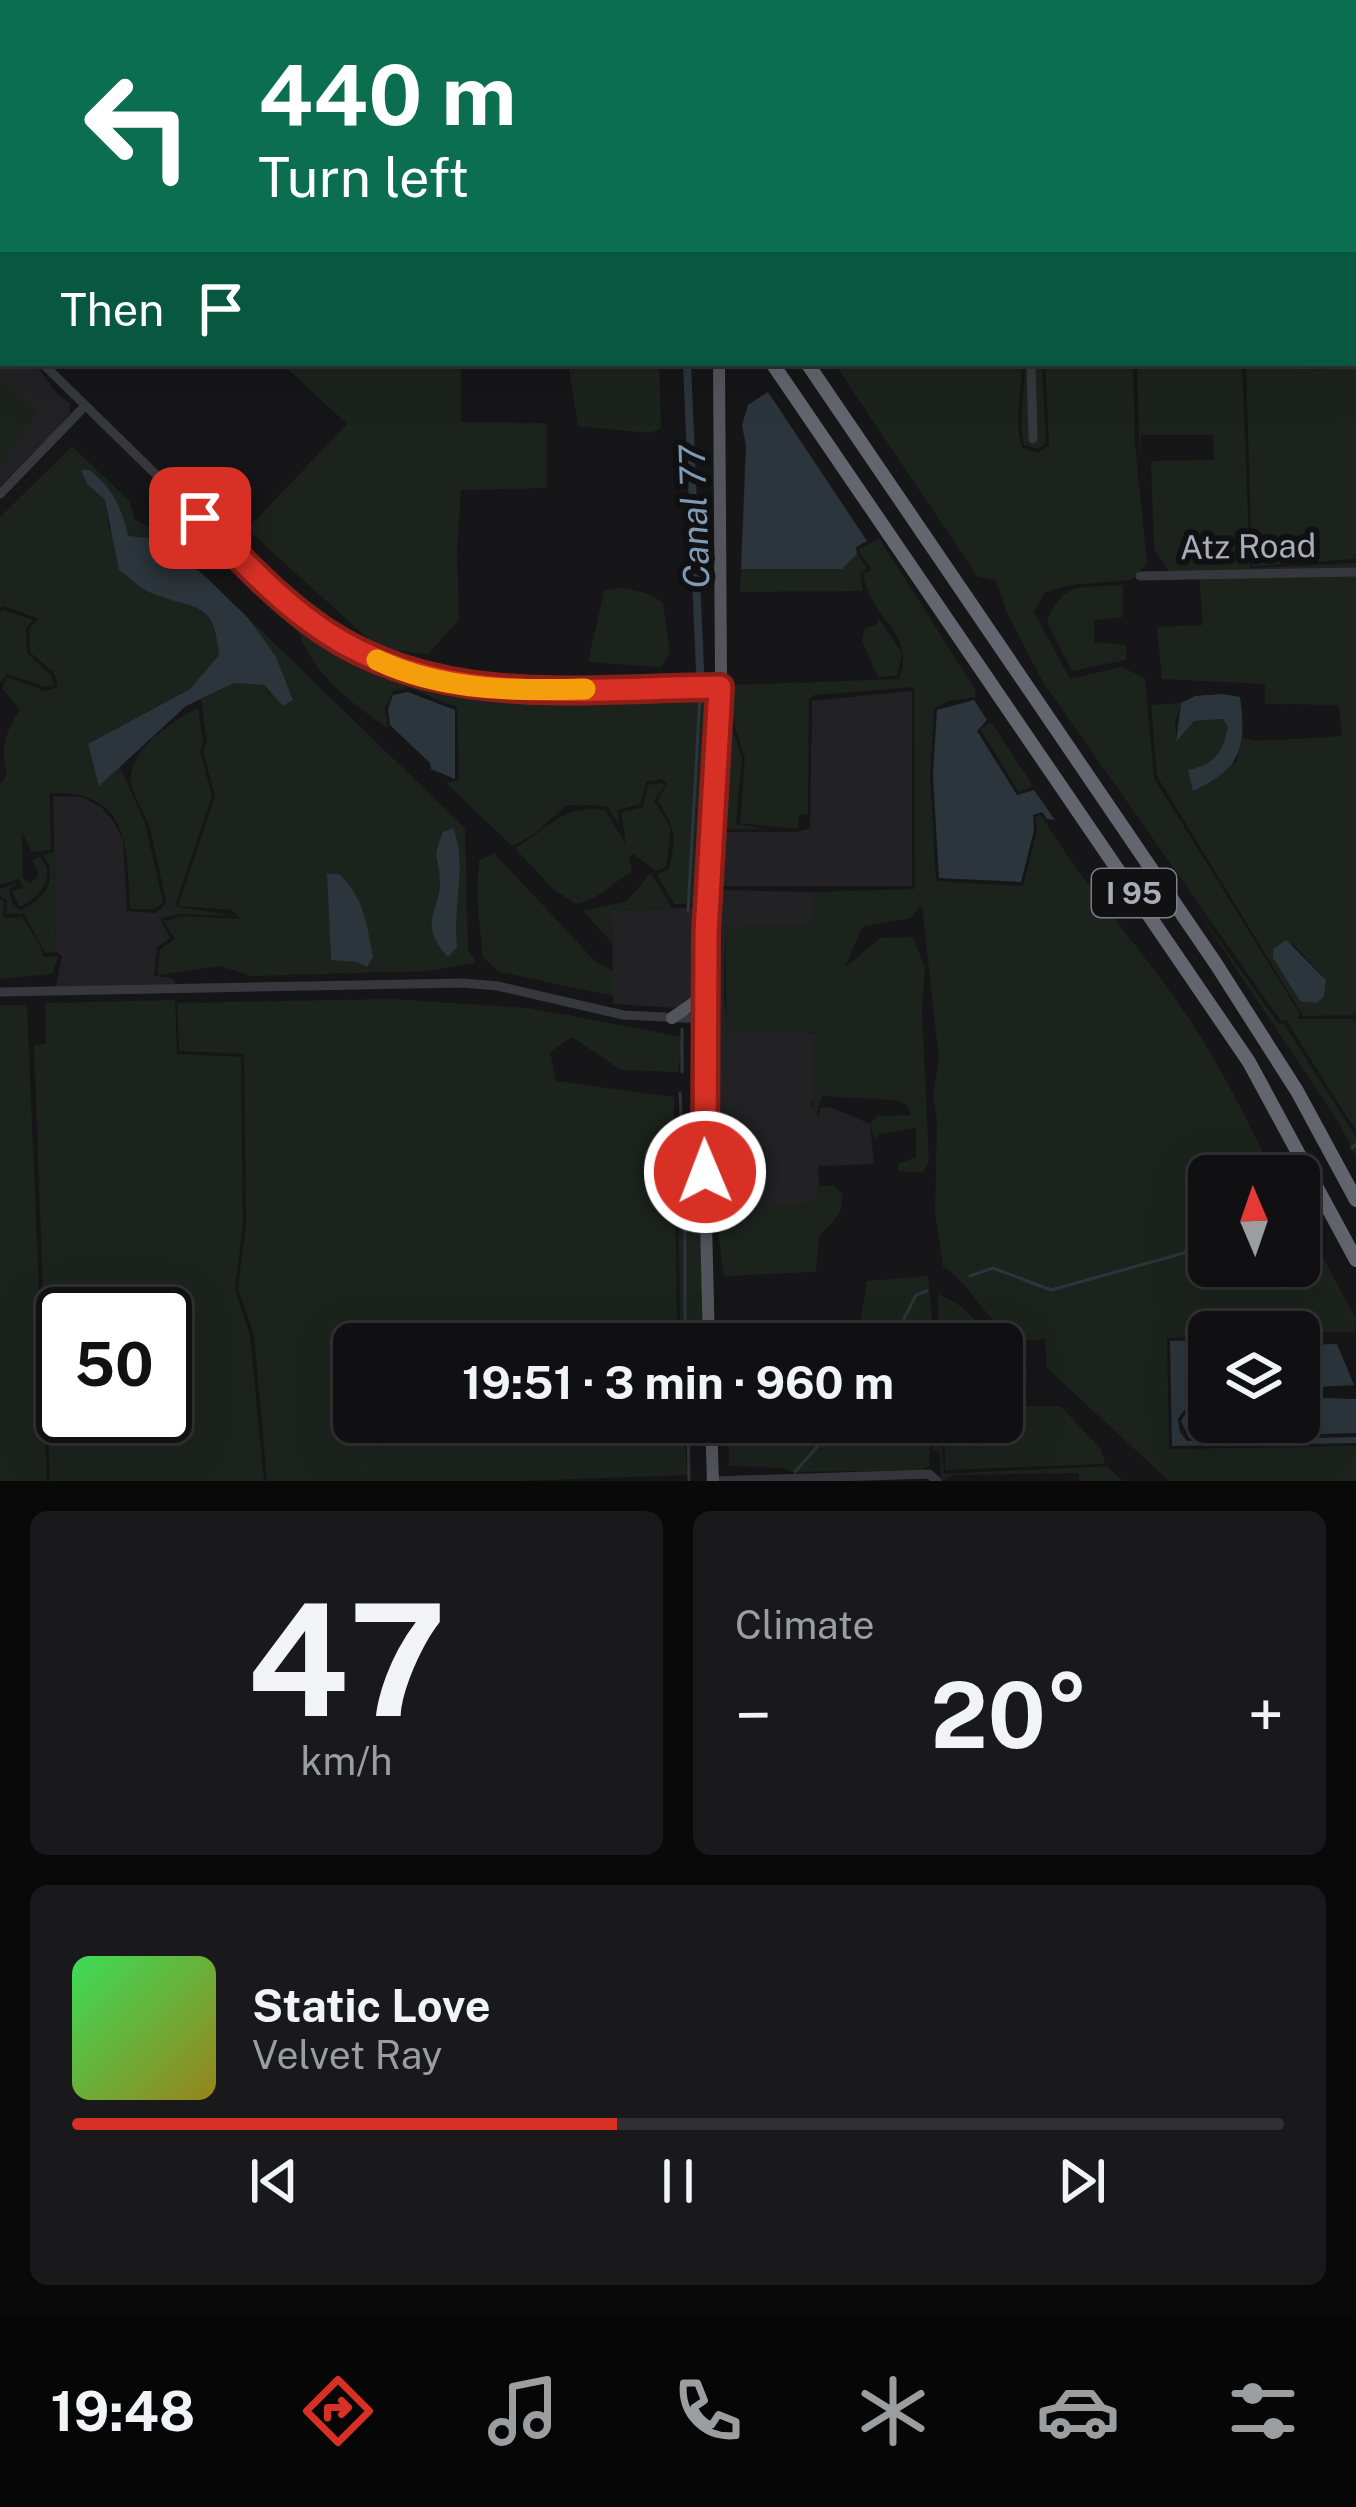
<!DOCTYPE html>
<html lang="en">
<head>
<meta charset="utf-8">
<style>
  body { margin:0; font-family:"Public Sans",sans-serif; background:#19191b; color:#f1f3f6; height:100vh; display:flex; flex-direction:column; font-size:45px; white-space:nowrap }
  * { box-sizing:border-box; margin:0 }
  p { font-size:39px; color:#9c9d9f }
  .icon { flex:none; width:66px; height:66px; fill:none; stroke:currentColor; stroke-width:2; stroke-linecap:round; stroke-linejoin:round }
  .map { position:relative; height:1481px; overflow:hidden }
  .drawer { display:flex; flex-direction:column; gap:30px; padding:30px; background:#09090a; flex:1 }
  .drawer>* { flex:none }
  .top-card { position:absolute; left:0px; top:0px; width:1356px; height:366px; box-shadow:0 12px 48px #0002,0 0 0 3px #303032; background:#0b6e4f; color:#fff; overflow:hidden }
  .needle { width:78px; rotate:358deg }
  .tools { position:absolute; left:1188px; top:1155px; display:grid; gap:24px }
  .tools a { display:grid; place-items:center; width:132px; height:132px; border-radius:18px; background:#101012; box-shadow:0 12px 48px #0002,0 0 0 3px #303032; font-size:60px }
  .speed { position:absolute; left:36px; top:1287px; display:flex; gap:24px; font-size:60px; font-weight:700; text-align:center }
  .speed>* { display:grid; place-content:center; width:156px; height:156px; border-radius:50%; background:#101012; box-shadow:0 12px 48px #0002,0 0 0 3px #303032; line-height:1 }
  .speed .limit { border:6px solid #111; border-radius:18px; background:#fff; color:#111 }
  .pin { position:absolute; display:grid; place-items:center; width:102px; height:102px; color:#fff; margin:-51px; border-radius:24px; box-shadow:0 6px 18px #0006 }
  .me { position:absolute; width:132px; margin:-66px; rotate:359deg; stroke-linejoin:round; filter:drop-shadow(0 0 9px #0008) }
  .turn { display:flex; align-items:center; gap:42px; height:252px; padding:0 60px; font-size:54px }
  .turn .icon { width:156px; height:156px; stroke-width:2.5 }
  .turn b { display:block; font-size:84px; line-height:102px }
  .then { display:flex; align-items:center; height:114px; padding:0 60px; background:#0003; gap:24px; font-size:45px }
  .big { font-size:90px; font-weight:700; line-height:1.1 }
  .drawer .tile { flex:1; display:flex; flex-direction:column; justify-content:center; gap:18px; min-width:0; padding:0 42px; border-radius:18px; background:#19191b }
  .drawer .dial { align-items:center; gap:0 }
  .dial b { font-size:156px; line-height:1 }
  .song { display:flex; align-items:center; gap:36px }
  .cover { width:144px; height:144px; border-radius:18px; background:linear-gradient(135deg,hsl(130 70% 55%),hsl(50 70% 35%)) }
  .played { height:12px; border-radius:6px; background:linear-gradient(90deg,#d93025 45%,#303032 45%) }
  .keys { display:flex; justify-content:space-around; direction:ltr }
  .heat { display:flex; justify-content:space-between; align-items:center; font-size:66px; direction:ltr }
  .drawer .tiles { flex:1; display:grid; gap:30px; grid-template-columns:1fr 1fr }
  .tile:last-child { grid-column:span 2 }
  .trip { position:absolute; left:333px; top:1323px; width:690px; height:120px; border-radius:18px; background:#101012; box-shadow:0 12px 48px #0002,0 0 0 3px #303032; font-weight:700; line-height:120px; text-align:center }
  .tabs { display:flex; height:192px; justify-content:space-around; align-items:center; background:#060607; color:#9c9d9f }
  .tabs .icon { width:84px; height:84px }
  .tabs .current { color:#d93025 }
  .tabs b { font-size:54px; color:#f1f3f6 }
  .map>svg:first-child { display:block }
  .built { fill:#222225 }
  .green { fill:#1c231d; fill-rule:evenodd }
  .water { fill:#2c353c }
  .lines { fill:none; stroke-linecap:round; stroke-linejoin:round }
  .stream { stroke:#2c353c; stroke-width:3 }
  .canal { stroke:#2c353c; stroke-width:8 }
  .minor { stroke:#37383d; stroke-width:9 }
  .major { stroke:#53555c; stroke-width:12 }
  .highway { stroke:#63666e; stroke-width:14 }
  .route-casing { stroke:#8d1f18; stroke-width:30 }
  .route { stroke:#d93025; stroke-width:21 }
  .slow { stroke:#f59e0b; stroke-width:21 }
  .labels { text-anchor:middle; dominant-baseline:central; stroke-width:12; stroke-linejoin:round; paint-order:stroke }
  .shield { fill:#111113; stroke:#7b7e86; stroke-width:3 }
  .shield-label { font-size:30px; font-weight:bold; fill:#a8adb8 }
  .street-label { font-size:33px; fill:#a8adb8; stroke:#111113 }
  .water-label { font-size:36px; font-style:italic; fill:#7f9bb3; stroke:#111113 }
</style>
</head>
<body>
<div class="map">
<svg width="1356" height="1481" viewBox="0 0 1356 1481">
  <rect width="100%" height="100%" fill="#161618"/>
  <path class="built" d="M0 0H101L3 3V363H35L57 394 70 403V413L63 423 0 486Z
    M912 691V886H719L721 832H797L810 828 812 701Z
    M53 796 82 797 101 807 113 821 123 840 127 911 155 913 164 906 178 914 160 919 170 938 157 947 154 976 172 978 176 984 56 987 62 956 56 951Z
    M719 890 813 892V925L725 927 724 999 728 1031 800 1029 813 1034 816 1086 811 1104 819 1116 820 1108 830 1107 870 1124 874 1164 818 1166 819 1186 813 1203 706 1211 712 1010 613 1004 612 910 716 907Z"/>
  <path class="green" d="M1350 0H1356V559L1252 566 1246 363H1353V3Z
    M281 363H461V422L547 423V488L461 490 457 552 459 619 428 655 377 647 247 529 347 424Z
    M568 363H659L661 428 650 433 578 426Z
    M834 363H1022C1022 392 1014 421 1022 448L1038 453 1049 445 1045 363H1133L1135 445 1147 563 1131 580 1070 585 1045 592 1034 612 1070 679 1121 667 1145 678 1154 778 1300 1014 1297 1019H1356V1131L1286 1020 1281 1021 1043 682 1007 613 996 581 977 576Z
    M1025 363H1042L1046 443 1038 449 1024 445C1018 422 1025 389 1025 363Z
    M1137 363H1242L1250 568 1356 563V1015L1303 1016 1157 776 1151 705 1181 703 1175 723 1177 741 1193 721 1224 719 1229 727C1222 754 1215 764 1188 771L1237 762 1242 738 1255 741 1342 736 1339 705 1265 704V684L1162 679 1157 627 1203 625 1199 576 1171 574 1154 549 1151 461 1214 460 1213 435H1141L1140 461ZM1293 944 1323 976 1300 1001 1273 958Z
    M0 377 38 411 0 467Z
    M72 446 130 502 135 520 160 532 206 577 157 539 128 537C122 507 113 490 90 470L87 484 105 500 109 528 153 595C201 606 214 602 219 655L190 689 88 744 99 785 120 767 145 823 163 902 155 909H130C127 847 130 790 50 793L51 850 32 852 22 832 23 878 30 884 39 874 32 860 40 857C58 876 39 898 20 907L12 891 23 888 19 879 0 885V784L7 775C0 750 5 731 20 710L2 688 7 677 46 691 58 687 54 673 30 652 29 629 39 619 4 606 0 608V517Z
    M879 538 975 689 976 697 948 701 934 709 930 775 936 881 1023 886 1037 831 1036 816 1041 815C1082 883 1134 940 1179 1004 1217 1058 1246 1118 1275 1176H1209V1266H1299V1213L1356 1319 1355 1332H1209V1336L1167 1338 1169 1449 1356 1446V1481H1169L1047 1368 1045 1338C997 1354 978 1286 943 1267L935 1213 937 1121 933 1095 939 1060 922 905 910 918 862 927 845 967 881 938 913 937 925 968 922 1011 929 1162 923 1173 898 1171V1164L916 1157V1128L879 1134 875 1139 870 1124 878 1116 911 1115 907 1105 895 1100 822 1096 815 1119C810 1098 815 1059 813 1033L800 1029 727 1031 725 926 812 925 813 892 915 889 914 687 814 695 809 699 808 814 799 815 798 829 740 823 745 758 729 708 734 685 899 679C917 632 871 621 863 574L872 570 858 550Z
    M857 554 867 568 860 574 863 591 740 592 741 569H842Z
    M1123 585V617L1094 620V642L1126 645V660L1072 671 1047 622C1063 580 1083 588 1123 585Z
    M620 587 646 593 663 603 670 653 660 667 588 662 604 591Z
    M4 610 33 620 26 628 27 653 51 675 54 685 46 687 7 674 0 683V612Z
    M248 618 465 828 468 949 476 963 428 971 251 976 221 966 157 975 160 949 175 939 163 921 186 916 241 919 232 910 178 906 215 796 203 750 207 743 201 699 234 683 264 685 270 696 275 655ZM327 875 357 962 331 960Z
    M300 619C420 715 564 694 708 692L701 904H674L657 875 669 869C677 836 675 829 658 801L667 783 661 779 646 782 640 804 618 810 619 826 607 806 567 805 533 835 512 846 446 783 459 780 457 707 409 688 393 691 385 709 388 728C351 704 306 668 297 624Z
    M879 619 902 653 897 676 878 677 862 640 865 628 876 625Z
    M723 693 729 694 726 708 742 758 736 824 765 829 715 830Z
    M198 708 203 743 200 751 212 796 175 906 233 916 178 914 164 906 166 901C160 876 156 850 149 826 144 810 133 799 131 782 127 751 173 720 198 708Z
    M991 722 1033 786 1019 792 980 729Z
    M660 783 665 785 654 801 671 828 666 867 656 871 633 854 629 857 632 872C611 883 599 900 576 904L553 889 515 848C550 829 561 804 605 810L626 844 621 812 643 807 648 785Z
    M54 852 56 951 45 953 24 914H6L7 901 0 896V889L18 883 9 890 12 903 20 910C43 901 61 877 43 855Z
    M494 853 596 962 613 971V996L500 972 483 958 477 899 479 861Z
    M651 873 672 908 612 910V943L583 911 627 901Z
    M0 899 4 902 3 918 22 917 40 945 43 957 58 956 52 974 0 979Z
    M1191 901 1278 1023 1284 1024 1356 1137V1157L1340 1125Z
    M391 999 529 1008 683 1037 678 1072 621 1070 572 1037 550 1052 556 1081 674 1097 677 1328H484V1344H354V1422H684L687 1475 522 1481H267L254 1335 238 1288 246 1224 244 1054 179 1051 177 1003Z
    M175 1000 177 1054 241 1057 243 1224 235 1289 250 1336 264 1481H50L34 1045 46 1044 45 1003ZM165 1314V1416H63V1314Z
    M0 1005H27L47 1481H0Z
    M701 1168 705 1324 680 1325 678 1169Z
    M819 1186H834L843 1195 840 1213 819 1237 816 1272 724 1276 715 1209 813 1203Z
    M928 1276 932 1319 928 1344H726L851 1338 861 1319 867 1281Z
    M938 1294C958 1303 974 1313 981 1334L970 1344H939Z
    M1002 1406H1060L1101 1449 1105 1464 945 1470 944 1422H1002Z
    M728 1422H930L929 1466 919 1470 792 1472 783 1468 729 1466Z
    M934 1422H941L944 1474 1107 1466 1123 1481H1080L1078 1473 955 1475 941 1481 940 1454 933 1449Z"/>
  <path class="water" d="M768 392 867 541 856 547 857 554 842 569H741L746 446 742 425 748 405Z
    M81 470H90C113 490 122 507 128 536L157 539 206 577 248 618 275 655 293 700 283 706 264 685 234 683 186 706 99 786 88 744 190 689 219 655C214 604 202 610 159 596 144 592 131 579 119 570L105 500 87 484Z
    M408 692 455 710V779L431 769 430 763 390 725 388 709 393 695Z
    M1222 694 1240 697C1247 749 1241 768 1193 791L1188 770C1215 764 1222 754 1228 727L1223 719 1194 721 1176 742 1181 703 1195 696Z
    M974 700 987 720 977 731 1017 795 1034 790 1055 820 1047 819 1042 812 1033 815 1034 830 1021 882 939 878 933 775 937 710Z
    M453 828C468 864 452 909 457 947L448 957C416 922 441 911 440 881 439 853 431 863 443 832Z
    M327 874H339C364 897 367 925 373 957L367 967 357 962 331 960Z
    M1286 940 1326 980 1324 996 1317 1003 1300 1001 1273 958V949Z
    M1209 1340V1407L1185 1409 1178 1419 1180 1432 1187 1441 1356 1437V1443L1172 1446 1170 1341Z
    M1337 1344 1354 1385 1299 1388V1345Z
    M1299 1397 1356 1399V1433L1189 1438 1181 1421 1186 1413 1209 1411V1422H1299Z"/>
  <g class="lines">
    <path class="stream" d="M747 0V3
      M688 911 700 695
      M682 1072V1029
      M680 1093 685 1195
      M1352 1148 1356 1144
      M685 1199V1344
      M970 1276 993 1268 1051 1290 1209 1246
      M891 1344 916 1295 927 1291
      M688 1422 689 1481
      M795 1472 839 1422"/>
    <path class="canal" d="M682 3V0
      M687 363 700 671"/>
    <path class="minor" d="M1024 0V3
      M1215 0V3
      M107 3 108 0
      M845 3V0
      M0 191 3 192
      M42 363 274 590C421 718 541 688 720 687
      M1031 363 1033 439
      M0 494 84 407
      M1140 576 1356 572
      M0 992 463 983 498 986 623 1015 705 1019
      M713 1481 929 1474 937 1481"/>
    <path class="major" d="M712 0 713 3
      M672 1018 705 995
      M709 1344 703 1101 706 922 721 676 719 363
      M711 1422 713 1481"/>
    <path class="highway" d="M523 0 525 3
      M560 0 563 3
      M772 363 1249 1062 1356 1260
      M807 363 1216 964 1297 1091 1356 1200"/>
  </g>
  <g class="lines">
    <defs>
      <path id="route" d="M200 518C234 552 268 589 306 618 426 712 578 688 720 687L706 933 705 1172"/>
    </defs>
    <use href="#route" class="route-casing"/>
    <use href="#route" class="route"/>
    <path class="slow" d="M377 660C443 691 514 691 585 689"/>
  </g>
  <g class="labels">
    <rect class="shield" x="1092" y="869" width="84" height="48" rx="9"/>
    <g class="shield-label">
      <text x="1134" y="893">I 95</text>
    </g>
    <g class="street-label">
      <text transform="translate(1248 546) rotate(-1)">Atz Road</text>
    </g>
    <g class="water-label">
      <text transform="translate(694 517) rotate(-92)">Canal 77</text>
    </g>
  </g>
</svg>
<div class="tools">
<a><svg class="needle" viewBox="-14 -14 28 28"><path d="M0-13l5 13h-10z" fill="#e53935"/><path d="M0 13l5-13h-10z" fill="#9c9d9f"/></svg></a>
<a><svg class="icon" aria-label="layers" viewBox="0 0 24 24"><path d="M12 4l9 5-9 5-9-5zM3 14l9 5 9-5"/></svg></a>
</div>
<div class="speed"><div class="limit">50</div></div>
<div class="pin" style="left:200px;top:518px;background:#d93025"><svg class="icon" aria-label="arrive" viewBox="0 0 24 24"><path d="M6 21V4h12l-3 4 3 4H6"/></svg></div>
<svg class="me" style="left:705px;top:1172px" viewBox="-20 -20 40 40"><circle r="17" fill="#d93025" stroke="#fff" stroke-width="3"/><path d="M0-11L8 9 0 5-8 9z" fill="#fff"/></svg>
<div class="trip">19:51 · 3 min · 960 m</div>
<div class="top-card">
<div class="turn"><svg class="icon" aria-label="left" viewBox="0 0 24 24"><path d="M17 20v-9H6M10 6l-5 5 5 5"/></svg><div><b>440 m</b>Turn left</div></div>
<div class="then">Then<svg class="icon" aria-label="arrive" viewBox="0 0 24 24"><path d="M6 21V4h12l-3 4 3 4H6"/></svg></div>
</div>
</div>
<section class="drawer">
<div class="tiles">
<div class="tile dial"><b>47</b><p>km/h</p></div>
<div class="tile"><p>Climate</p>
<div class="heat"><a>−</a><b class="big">20°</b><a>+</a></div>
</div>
<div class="tile">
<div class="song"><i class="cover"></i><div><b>Static Love</b><p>Velvet Ray</p></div></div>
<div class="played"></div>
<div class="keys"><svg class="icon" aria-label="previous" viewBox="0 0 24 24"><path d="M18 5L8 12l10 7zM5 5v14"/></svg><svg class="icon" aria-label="pause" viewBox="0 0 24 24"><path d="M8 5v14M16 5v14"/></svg><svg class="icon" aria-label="next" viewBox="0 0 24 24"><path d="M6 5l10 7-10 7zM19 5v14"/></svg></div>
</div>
</div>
</section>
<nav class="tabs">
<b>19:48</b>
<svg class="icon current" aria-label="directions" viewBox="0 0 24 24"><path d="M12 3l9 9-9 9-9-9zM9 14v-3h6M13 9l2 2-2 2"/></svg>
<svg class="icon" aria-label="music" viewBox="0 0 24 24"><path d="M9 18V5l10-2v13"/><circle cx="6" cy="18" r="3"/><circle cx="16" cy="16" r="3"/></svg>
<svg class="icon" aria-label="phone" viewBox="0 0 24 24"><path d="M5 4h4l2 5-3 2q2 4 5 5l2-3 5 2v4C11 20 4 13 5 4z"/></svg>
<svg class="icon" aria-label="climate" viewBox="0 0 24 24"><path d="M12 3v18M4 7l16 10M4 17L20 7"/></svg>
<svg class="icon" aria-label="car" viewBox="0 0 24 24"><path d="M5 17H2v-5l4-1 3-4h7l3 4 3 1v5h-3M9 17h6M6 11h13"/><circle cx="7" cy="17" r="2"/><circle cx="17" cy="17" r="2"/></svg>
<svg class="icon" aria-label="filters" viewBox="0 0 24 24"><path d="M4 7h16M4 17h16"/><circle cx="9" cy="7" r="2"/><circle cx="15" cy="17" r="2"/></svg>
</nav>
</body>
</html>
